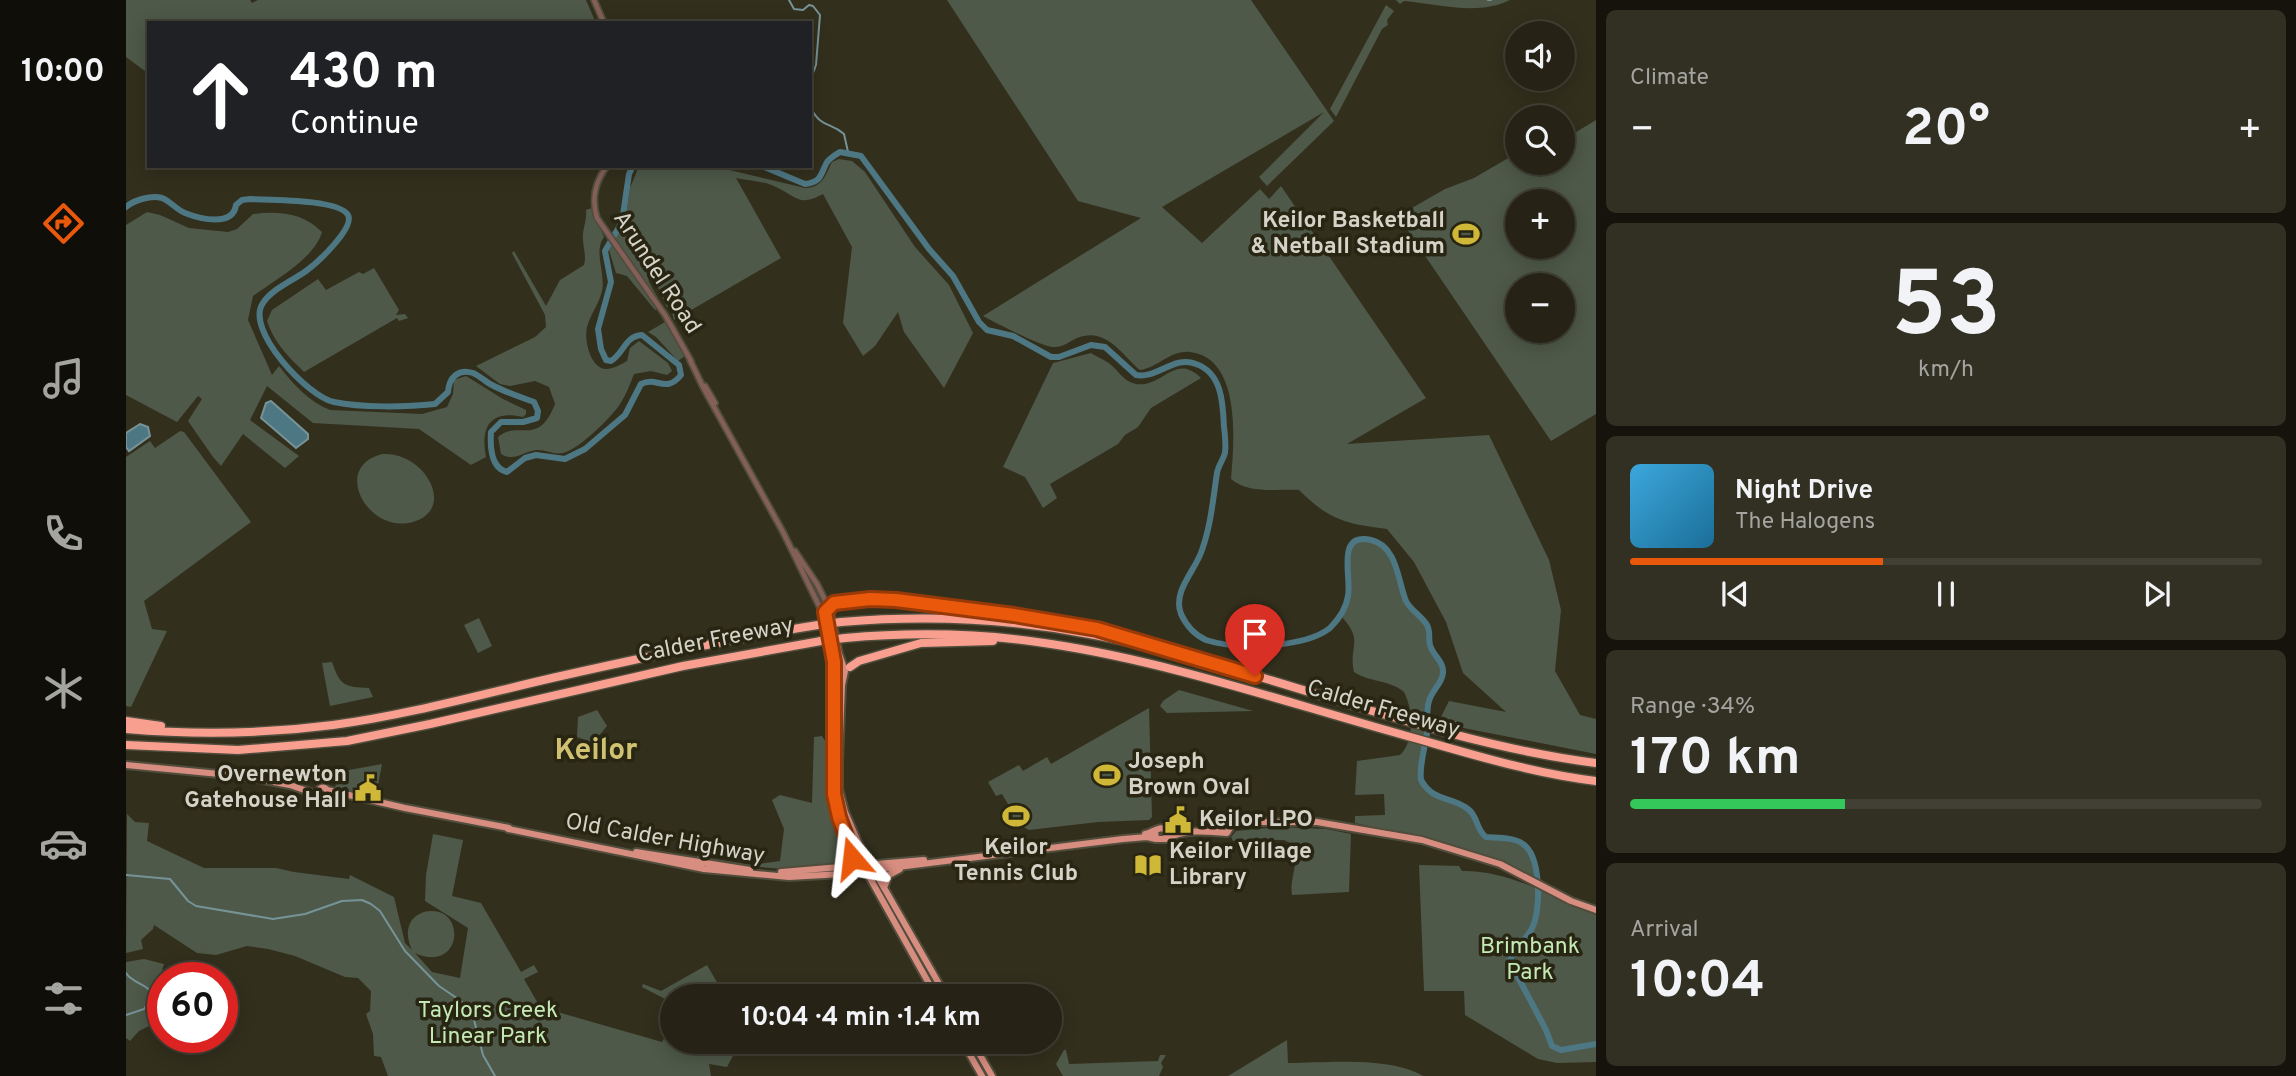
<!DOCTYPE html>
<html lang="en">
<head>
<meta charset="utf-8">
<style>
  body { margin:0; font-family:Overpass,sans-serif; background:#322f23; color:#f1f3f6; height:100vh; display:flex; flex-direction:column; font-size:26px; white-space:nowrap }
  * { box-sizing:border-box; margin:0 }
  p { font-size:23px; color:#a4a4a1 }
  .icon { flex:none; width:38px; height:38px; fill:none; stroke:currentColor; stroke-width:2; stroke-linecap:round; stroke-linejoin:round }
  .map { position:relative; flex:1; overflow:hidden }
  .drawer { display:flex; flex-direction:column; gap:10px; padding:10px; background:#15130c; width:700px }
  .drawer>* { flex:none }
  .top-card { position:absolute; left:21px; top:21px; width:665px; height:147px; border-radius:0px; box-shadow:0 4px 18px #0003,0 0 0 2px #424035; background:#202124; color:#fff; overflow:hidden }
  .controls { position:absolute; left:1379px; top:21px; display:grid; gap:14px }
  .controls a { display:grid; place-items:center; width:70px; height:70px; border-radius:50%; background:#262316; box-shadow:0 4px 18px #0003,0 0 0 2px #424035; font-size:35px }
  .speed { position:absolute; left:21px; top:962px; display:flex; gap:14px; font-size:35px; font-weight:700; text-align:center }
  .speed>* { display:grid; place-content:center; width:91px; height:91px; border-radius:50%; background:#262316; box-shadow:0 4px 18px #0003,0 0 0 2px #424035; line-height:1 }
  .speed .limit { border:10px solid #d22; background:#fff; color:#111 }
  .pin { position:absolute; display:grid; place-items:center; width:60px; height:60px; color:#fff; margin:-72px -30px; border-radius:50% 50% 50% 0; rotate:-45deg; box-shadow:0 0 7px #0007 }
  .pin .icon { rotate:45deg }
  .me { position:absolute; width:77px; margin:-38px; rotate:343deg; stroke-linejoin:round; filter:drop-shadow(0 0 5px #0008) }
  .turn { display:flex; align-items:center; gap:24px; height:147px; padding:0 28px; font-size:32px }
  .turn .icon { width:91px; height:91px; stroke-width:2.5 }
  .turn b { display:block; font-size:49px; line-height:60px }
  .big { font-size:52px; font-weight:700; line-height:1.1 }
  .drawer .tile { flex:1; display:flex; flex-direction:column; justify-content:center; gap:10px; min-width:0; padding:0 24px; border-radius:10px; background:#322f23 }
  .drawer .dial { align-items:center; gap:0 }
  .dial b { font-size:91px; line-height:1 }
  .song { display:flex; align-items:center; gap:21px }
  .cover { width:84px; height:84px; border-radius:10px; background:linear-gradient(135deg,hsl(200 70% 55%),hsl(200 70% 35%)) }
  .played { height:7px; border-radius:4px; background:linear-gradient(90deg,#ea580c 40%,#424035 40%) }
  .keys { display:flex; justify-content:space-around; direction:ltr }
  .heat { display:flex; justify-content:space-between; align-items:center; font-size:38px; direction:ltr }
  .charge { height:10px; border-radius:5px; background:linear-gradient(90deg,#34c759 34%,#424035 0) }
  .trip { position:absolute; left:534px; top:984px; width:402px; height:70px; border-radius:35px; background:#262316; box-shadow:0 4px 18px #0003,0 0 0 2px #424035; font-weight:700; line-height:70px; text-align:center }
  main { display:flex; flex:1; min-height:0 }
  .menu { display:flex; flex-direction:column; width:126px; justify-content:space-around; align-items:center; background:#0f0e09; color:#a4a4a1 }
  .menu .icon { width:49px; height:49px }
  .menu .active { color:#ea580c }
  .menu b { font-size:32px; color:#f1f3f6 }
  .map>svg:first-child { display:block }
  .green { fill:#4e5949; fill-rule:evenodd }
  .water { fill:#4e7784; stroke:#769398; stroke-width:2 }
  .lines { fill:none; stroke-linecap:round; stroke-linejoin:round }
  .stream { stroke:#769398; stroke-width:2 }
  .river { stroke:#4e7784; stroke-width:6 }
  .tertiary-casing { stroke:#504d3c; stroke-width:8 }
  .primary-casing { stroke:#504d3c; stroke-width:10 }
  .motorway-casing { stroke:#504d3c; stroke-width:11 }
  .tertiary { stroke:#845f59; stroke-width:4.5 }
  .primary { stroke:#d78d80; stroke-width:6 }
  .motorway { stroke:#f89f90; stroke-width:8 }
  .motorway-bridge-casing { stroke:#504d3c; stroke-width:11; stroke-linecap:butt }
  .motorway-bridge { stroke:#f89f90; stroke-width:8 }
  .route-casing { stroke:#983908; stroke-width:18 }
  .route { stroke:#ea580c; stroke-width:12 }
  .labels { text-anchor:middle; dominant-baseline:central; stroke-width:7; stroke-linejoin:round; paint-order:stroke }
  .poi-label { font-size:23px; font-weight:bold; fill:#d5d3c8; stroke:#292513; text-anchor:start }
  .street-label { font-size:23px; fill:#d5d3c8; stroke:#292513 }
  .park-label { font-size:23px; fill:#c4e9b5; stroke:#292513 }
  .district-label { font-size:30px; font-weight:bold; fill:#cfc072; stroke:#292513 }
</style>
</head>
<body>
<main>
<nav class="menu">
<b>10:00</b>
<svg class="icon active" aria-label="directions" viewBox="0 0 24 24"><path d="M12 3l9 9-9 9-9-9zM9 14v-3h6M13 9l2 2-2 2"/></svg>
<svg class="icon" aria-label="music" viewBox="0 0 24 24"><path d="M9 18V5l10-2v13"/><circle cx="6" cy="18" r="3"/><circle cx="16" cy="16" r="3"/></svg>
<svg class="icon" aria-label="phone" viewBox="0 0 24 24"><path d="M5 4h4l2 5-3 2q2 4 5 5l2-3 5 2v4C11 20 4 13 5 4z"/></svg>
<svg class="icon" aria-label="climate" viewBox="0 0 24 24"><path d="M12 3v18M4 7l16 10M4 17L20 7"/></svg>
<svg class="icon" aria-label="car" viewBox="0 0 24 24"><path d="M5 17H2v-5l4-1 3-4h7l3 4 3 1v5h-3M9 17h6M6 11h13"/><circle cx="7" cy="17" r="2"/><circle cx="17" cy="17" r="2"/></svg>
<svg class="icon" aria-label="filters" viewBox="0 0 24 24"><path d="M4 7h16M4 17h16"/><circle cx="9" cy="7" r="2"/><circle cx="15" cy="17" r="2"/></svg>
</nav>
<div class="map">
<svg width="1470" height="1076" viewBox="0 0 1470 1076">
  <rect width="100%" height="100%" fill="#332f1d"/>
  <path class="green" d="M0 0H124L126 3 132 0H460L470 23H23V74L0 57Z
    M821 0H1125L1208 121 1141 186 1133 177 1198 112 1036 207 1076 243 1134 189 1143 199 1155 186 1300 398 1221 444 1363 435 1423 560 1435 610 1429 671 1454 715 1470 719V754L1312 723 1323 701 1380 712 1337 673 1320 622 1288 562 1261 529C1220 524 1203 520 1173 490 1152 489 1122 494 1105 479 1108 443 1116 358 1064 352 1044 350 1032 368 1014 370 996 355 980 326 951 338 942 342 937 348 926 347 912 345 872 324 857 316L1015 218 952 201Z
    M1270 0H1384C1353 16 1311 4 1278 1L1274 4Z
    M1260 5 1268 11 1261 20 1262 25 1256 29 1210 117 1204 109Z
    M1470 120V414L1425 441 1272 216 1319 189 1348 178 1391 153V163H1437V140ZM1437 201V247H1391V201ZM1391 285H1437V331H1391Z
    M713 159 726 161 739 172 789 247 823 285 847 333 818 388 778 332 772 312 749 346 737 356 717 323 726 247 697 194C673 207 671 197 650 187 639 181 623 181 610 178L655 258 548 320 545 309 541 307C530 286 525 263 514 244L511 247 516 251 523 282 537 307 499 253 495 257 531 309 529 310 501 276 490 273 483 250 499 221 504 188 513 166H587L679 188C697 187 699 176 706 162Z
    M466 208 478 237C467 251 480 274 476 291 473 304 464 315 461 327 458 340 464 368 480 369 487 369 496 364 501 361L504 348 513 341 542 363 546 371 541 375 525 371 508 374C504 384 500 395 494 404 486 417 452 450 437 453 428 455 419 449 410 450 396 452 389 462 375 454L372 437C393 419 412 448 429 404L423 387 409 381 384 386 374 384 350 366 409 337 420 327 419 315 386 253 388 251 420 306 434 280 458 265C461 255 456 245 457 234 458 225 461 219 460 210Z
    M21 212 34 215 63 228 102 232 111 229 127 214C154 211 177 213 196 232 189 258 149 280 127 296L122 320 146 375 153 366C167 384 183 402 204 410L296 414 321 407 327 394 328 380 340 376 377 399 400 410V414L397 417C365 410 354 426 360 457L345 465 293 429 187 423 141 386 124 420 173 456 159 468 117 434 95 466 87 457 62 421 76 399 72 396 51 422 0 395V225Z
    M248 268 273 310 270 315 279 314 282 318 273 321 271 318 178 372C162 356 148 343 141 321L146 310 192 279 200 290 233 272 237 274Z
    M539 322 559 356 552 361 530 337 522 332Z
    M965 353C971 357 979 360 984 364 993 371 998 382 1010 384 1037 388 1049 352 1075 378L1025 408 1012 427 999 435 992 444 924 484 931 498 917 508 899 477 877 467 927 363Z
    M54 431 58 432 125 522 18 601 26 629 41 631 5 707 0 706V457L24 441 29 448Z
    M257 454C299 452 331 509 287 522 242 535 204 466 257 454Z
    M1243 539 1256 547 1270 564 1277 584 1279 598 1284 607 1301 625 1305 634 1304 643 1317 667 1315 682 1309 688 1302 703 1295 780C1306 800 1326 797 1342 809 1352 816 1351 829 1360 837 1400 842 1403 839 1411 880L1363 857 1288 836 1229 823V816L1259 815 1258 794 1229 795 1231 761 1274 755C1289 741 1287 709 1278 692 1264 680 1243 682 1228 672 1222 645 1239 642 1215 616 1219 606 1224 595 1224 583 1223 560 1211 543 1243 539Z
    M353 618 366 646 352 653 338 625Z
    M206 662C214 686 219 687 243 688L247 697 204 706 196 663Z
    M1053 690 1127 711 1041 713 1034 706 1037 701Z
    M1023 708 1026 817 1023 820 972 822 903 830 887 821 886 811 876 794 870 796 862 782 893 765 897 771 921 757 925 764Z
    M471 710 481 726 467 743 451 737 452 717Z
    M696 736 703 747 705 797 722 848 721 859 715 862 658 869 575 862 570 859 571 856 625 865 654 861 658 829 646 800 654 795 686 803 688 737Z
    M256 764 250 796 209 788 212 772Z
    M1 814 9 822 23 823 21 841 78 868H150L168 872 223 879 224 875 268 897 279 943 286 950C282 941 279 930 286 920 291 914 298 911 305 911 341 910 335 974 289 953L306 972 334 978 342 928 299 901 300 875 307 834 337 840 326 896 355 903 395 972 408 965 412 972 398 979 414 1007 536 1042 546 1026V1041H622L609 1052 601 1067 583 1064 585 1076H262L255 1057 248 1056 247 1034 240 1014 244 1011 245 991 232 978 219 977 169 956 142 949 121 946 90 955 71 953 28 925 27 929 15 940 17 949 0 953Z
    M1152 827 1200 829 1225 834 1223 892 1166 895C1163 877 1175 861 1166 844L1158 840H1142L1141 838 1107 841 1105 837 1110 831Z
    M1293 865 1333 866 1336 871C1368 870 1408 885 1435 901L1437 900 1470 913V1062L1431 1063 1412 1059 1339 1015 1338 991H1298Z
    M18 959 38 964 36 971 39 978H37V1019L13 1031 4 1041 0 1038V962Z
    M581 965 599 996H546V1017L541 1000 516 987 517 984 535 991Z
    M1161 1040 1162 1063C1201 1063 1263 1056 1297 1076H1102Z
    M938 1050H940L943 1064 1032 1061 1034 1055H1040L1035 1063 1037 1067 1033 1076H937L930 1064Z"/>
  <path class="water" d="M145 401 182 434V439L170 448 135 418 140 403Z
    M14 424 22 427 24 436 3 451 0 447V433Z"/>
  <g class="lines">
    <path class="stream" d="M663 0 668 9 677 10 683 5 687 6 694 15 690 65 684 81
      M1362 0H1365
      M684 107C696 129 703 121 718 134L722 152
      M0 875 44 879 62 901 70 906 147 919 179 914 216 901 236 900 245 904 254 911 279 951 313 986 335 1001 347 1016 357 1055 369 1076
      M0 973C7 984 22 983 27 996L18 1009 0 1015"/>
    <path class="river" d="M611 166H623
      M636 166 679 184C695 182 694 176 700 164 702 159 709 155 714 152L735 156 803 249 827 276 853 322 861 330 887 336 925 357H933L965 345 979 347 1010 375C1031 379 1048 355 1070 364 1096 373 1097 403 1098 427 1099 435 1100 445 1099 453 1097 460 1092 466 1091 473 1087 499 1085 525 1076 550 1070 570 1046 591 1055 614 1060 625 1069 635 1080 640 1110 650 1179 648 1204 628 1213 619 1220 609 1222 596 1226 578 1209 532 1245 540 1272 546 1272 583 1280 601 1285 611 1295 615 1301 625 1305 632 1302 638 1304 645 1307 656 1318 661 1317 673 1316 684 1306 690 1303 701 1300 711 1302 722 1301 733 1299 748 1293 765 1295 780 1307 802 1325 796 1342 809 1352 816 1350 830 1360 837 1371 838 1388 837 1397 844 1415 856 1415 908 1407 926 1402 940 1386 947 1384 962L1420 1030 1426 1046 1435 1050 1470 1044
      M0 207C8 200 25 195 36 198 44 201 51 210 59 213 74 219 107 227 110 205L116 200 124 199C143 200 213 199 222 215 229 228 191 263 180 271 166 281 146 289 137 303 118 329 182 397 208 402 235 408 281 407 309 404L322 392C323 378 332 368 347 373 354 376 360 382 366 385 379 392 394 397 408 402L412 411 411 418 397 422H375L365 432C364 447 365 468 381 472L399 458 410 455 439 459 459 449 499 415 515 384C531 376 540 394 555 375L553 365 516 335C499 336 498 353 485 361L480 360 475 349 472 329 485 282 479 251 496 222 503 174 507 166"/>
    <defs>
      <path id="tertiary" d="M468 0 478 23
        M481 166C469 182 465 198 471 218L539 315 565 361
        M564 360 577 387 657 532 698 616
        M579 386 589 403
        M669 551 691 584 702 606"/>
      <path id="primary" d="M703 607 713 654 719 671 716 685 713 761V789L719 812 733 844 820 996
        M703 607 699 612C705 640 709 666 709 694 709 744 699 792 722 839L810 996
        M0 765 114 776 164 785 195 796
        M192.5 792a4.5 4.5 0 1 1 9 0a4.5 4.5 0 1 1-9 0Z
        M201 790 279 808 383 828
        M1102 822H1191L1296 840 1374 864 1445 901 1470 910
        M382 829 578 869 663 877 716 874 997 839 1021 837 1030 839
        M1019 834C1027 833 1034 824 1040 831V839H1030L1029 831
        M1040 839C1057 829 1082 831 1101 833L1104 828 1102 822 1097 821 1093 824 1094 832
        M510 852 624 870
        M715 865 725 860 724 847
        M655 872 798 860
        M758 888 763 875 774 869
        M836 1041 856 1076
        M846 1041 866 1076"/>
      <path id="motorway" d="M703 607C729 589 805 606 836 610 886 617 937 620 986 633
        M715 622C799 615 880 618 963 634 1134 665 1297 741 1470 763
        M719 638C787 632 857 633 925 644 1043 662 1159 702 1274 734 1339 752 1403 773 1470 781
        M724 667 733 661 795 643 867 641
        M0 721 35 726
        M0 729C69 735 138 734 207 725 281 715 353 695 426 678 514 658 602 639 692 625
        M0 745 112 750 221 741 304 724 557 666 695 641"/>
    </defs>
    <use href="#tertiary" class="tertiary-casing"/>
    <use href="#primary" class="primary-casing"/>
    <use href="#motorway" class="motorway-casing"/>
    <use href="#tertiary" class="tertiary"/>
    <use href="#primary" class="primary"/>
    <use href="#motorway" class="motorway"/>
    <defs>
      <path id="motorway-bridge" d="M692 625 715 622
        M695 641 719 638"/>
    </defs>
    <use href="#motorway-bridge" class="motorway-bridge-casing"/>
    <use href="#motorway-bridge" class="motorway-bridge"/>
  </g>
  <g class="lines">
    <defs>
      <path id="route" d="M726 858 725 850 713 817 708 794V662L699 612 708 603 744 599 770 600 888 615 971 629 1129 676"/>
    </defs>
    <use href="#route" class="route-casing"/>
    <use href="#route" class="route"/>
  </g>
  <defs>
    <symbol id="stadium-bare" viewBox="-9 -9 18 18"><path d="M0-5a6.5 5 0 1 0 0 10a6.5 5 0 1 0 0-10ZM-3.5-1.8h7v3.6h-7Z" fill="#cfb837" stroke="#292513" stroke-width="2.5" paint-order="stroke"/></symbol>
    <symbol id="civic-bare" viewBox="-9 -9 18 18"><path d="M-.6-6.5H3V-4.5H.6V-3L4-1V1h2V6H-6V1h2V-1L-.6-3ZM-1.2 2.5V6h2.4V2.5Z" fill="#cfb837" stroke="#292513" stroke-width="2.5" paint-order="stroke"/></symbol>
    <symbol id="library-bare" viewBox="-9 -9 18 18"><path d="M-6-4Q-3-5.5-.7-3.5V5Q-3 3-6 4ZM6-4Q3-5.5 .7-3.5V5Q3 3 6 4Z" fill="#cfb837" stroke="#292513" stroke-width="2.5" paint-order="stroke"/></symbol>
  </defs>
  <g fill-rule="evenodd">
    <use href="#stadium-bare" x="1321" y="215" width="38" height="38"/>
    <use href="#stadium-bare" x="962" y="756" width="38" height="38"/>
    <use href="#civic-bare" x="223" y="769" width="38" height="38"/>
    <use href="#stadium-bare" x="871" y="797" width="38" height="38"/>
    <use href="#civic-bare" x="1033" y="801" width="38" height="38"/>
    <use href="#library-bare" x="1003" y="846" width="38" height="38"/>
  </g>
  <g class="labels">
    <g class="poi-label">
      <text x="1319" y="221" text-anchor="end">Keilor Basketball<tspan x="1319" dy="26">&amp; Netball Stadium</tspan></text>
      <text x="1002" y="762">Joseph<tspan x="1002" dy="26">Brown Oval</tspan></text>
      <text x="221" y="775" text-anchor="end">Overnewton<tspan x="221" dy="26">Gatehouse Hall</tspan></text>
      <text x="1073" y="820">Keilor LPO</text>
      <text x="890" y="848" text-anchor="middle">Keilor<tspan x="890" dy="26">Tennis Club</tspan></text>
      <text x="1043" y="852">Keilor Village<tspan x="1043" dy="26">Library</tspan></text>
    </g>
    <g class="street-label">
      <text transform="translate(530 273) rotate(57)">Arundel Road</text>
      <text transform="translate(590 641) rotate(-11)">Calder Freeway</text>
      <text transform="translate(1257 710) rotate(16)">Calder Freeway</text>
      <text transform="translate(539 840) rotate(10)">Old Calder Highway</text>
    </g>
    <g class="park-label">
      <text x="1404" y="947">Brimbank<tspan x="1404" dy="26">Park</tspan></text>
      <text x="362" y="1011">Taylors Creek<tspan x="362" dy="26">Linear Park</tspan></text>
    </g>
    <g class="district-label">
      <text x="470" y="751">Keilor</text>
    </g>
  </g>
</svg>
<div class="controls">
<a><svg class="icon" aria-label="sound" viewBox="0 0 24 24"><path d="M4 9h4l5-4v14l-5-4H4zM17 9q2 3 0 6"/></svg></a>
<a><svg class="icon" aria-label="search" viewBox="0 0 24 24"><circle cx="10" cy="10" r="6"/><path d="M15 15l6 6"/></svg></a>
<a>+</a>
<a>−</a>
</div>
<div class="speed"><div class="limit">60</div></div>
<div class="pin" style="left:1129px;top:676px;background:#d93025"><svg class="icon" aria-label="arrive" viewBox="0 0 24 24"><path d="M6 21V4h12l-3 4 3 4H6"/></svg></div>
<svg class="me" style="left:726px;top:858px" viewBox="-20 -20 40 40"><path d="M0-17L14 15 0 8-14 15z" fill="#ea580c" stroke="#fff" stroke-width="4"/></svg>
<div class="trip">10:04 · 4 min · 1.4 km</div>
<div class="top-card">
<div class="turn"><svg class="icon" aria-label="ahead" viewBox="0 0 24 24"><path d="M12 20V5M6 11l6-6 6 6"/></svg><div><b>430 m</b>Continue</div></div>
</div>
</div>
<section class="drawer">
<div class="tile"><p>Climate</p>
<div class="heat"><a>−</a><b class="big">20°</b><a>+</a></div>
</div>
<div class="tile dial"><b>53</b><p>km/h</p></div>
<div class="tile">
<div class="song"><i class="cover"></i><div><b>Night Drive</b><p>The Halogens</p></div></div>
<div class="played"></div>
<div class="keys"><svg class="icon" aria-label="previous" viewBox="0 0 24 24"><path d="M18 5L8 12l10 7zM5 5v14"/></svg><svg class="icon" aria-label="pause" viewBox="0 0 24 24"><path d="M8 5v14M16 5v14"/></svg><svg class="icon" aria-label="next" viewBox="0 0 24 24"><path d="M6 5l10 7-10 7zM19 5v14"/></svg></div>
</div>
<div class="tile"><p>Range · 34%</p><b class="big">170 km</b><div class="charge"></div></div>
<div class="tile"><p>Arrival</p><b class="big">10:04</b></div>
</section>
</main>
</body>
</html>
